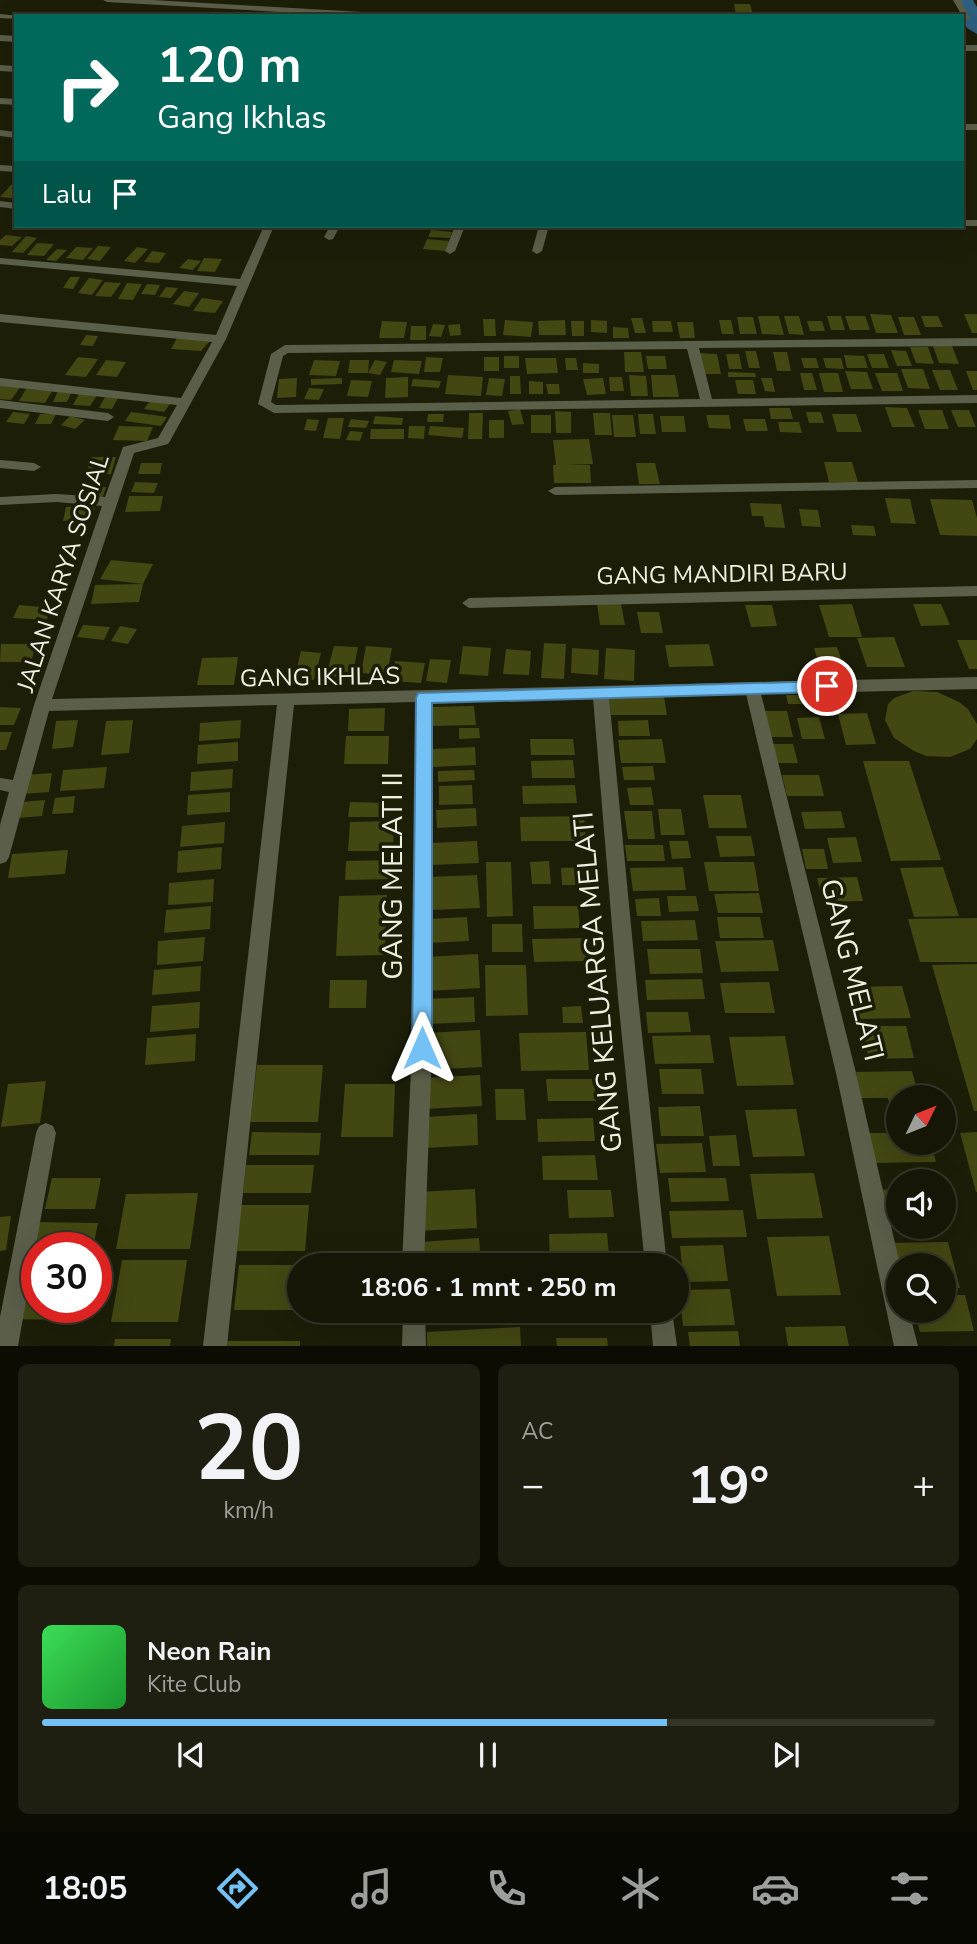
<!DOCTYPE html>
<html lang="id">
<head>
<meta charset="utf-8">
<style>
  body { margin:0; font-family:"Nunito Sans",sans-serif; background:#1e1f10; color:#f1f3f6; height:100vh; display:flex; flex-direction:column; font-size:26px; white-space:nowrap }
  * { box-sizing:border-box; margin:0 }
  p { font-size:23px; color:#9d9f9b }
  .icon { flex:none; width:38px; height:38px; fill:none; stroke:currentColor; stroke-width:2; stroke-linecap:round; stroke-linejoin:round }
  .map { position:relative; height:1346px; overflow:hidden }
  .side { display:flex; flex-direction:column; gap:18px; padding:18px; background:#0c0c03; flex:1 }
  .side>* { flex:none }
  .top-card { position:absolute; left:14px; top:14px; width:950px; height:214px; border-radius:0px; box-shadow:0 7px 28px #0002,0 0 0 2px #343528; background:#00695c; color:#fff; overflow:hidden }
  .needle { width:46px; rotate:47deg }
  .tools { position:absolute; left:886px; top:1085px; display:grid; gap:14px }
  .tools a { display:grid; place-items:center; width:70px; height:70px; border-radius:50%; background:#151606; box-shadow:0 7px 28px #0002,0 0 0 2px #343528; font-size:35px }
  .speed { position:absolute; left:21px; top:1232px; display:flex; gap:14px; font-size:35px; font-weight:700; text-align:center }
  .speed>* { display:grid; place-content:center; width:91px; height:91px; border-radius:50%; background:#151606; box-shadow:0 7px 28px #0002,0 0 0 2px #343528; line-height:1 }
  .speed .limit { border:10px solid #d22; background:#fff; color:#111 }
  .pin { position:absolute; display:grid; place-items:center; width:60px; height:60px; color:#fff; margin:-30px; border:4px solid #fff; border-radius:50%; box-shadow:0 2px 7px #0007 }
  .me { position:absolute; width:77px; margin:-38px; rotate:0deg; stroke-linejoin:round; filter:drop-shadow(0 0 5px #0008) }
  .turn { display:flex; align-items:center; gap:24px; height:147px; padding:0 28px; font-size:32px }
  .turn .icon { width:91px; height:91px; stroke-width:2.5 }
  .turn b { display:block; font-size:49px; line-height:60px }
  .then { display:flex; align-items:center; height:66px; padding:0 28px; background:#0003; gap:14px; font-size:26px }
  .big { font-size:52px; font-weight:700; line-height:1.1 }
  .side .widget { flex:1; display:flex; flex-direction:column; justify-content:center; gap:10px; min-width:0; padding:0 24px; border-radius:10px; background:#1e1f10 }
  .side .dial { align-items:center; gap:0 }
  .dial b { font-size:91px; line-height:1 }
  .song { display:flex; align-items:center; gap:21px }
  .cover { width:84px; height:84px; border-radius:10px; background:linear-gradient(135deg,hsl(130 70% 55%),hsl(130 70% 35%)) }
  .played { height:7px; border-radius:4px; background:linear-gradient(90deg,#73c1f5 70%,#343528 70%) }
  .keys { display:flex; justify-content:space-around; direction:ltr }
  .heat { display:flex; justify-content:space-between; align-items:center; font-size:38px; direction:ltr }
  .side .tiles { flex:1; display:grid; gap:18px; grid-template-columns:1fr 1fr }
  .widget:last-child { grid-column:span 2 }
  .trip { position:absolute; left:287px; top:1253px; width:402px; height:70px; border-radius:35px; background:#151606; box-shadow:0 7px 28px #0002,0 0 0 2px #343528; font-weight:700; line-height:70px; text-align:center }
  .tab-bar { display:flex; height:112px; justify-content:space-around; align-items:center; background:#080902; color:#9d9f9b }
  .tab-bar .icon { width:49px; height:49px }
  .tab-bar .active { color:#73c1f5 }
  .tab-bar b { font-size:32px; color:#f1f3f6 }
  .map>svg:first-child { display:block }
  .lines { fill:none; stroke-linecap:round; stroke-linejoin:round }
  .river { fill:#2e5f7e; fill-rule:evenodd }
  .building { fill:#434712 }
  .street { fill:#5b5e49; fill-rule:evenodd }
  .route { fill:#73c1f5; stroke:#4b7d9f; stroke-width:2 }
  .labels { text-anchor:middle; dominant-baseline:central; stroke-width:7; stroke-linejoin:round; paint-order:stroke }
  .street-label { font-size:24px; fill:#eef0e2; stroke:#1c1e08 }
  .near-street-label { font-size:28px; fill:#eef0e2; stroke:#1c1e08 }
</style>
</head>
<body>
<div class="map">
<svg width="977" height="1346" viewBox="0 0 977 1346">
  <rect width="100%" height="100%" fill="#1c1e08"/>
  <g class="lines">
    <path class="river" d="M955 0H973L977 7V34L967 28Z"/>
  </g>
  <path class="building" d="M734 4H750L753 15H736Z
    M11 185H16V194L12 198 0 197Z
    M431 230 452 232 450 238 428 237Z
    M6 235 22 237 12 246 0 245V240Z
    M26 236 37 238 23 253 12 252Z
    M427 239 449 241 445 251 423 249Z
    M37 243 54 244 44 256 27 255Z
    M98 246 111 247 100 261 87 259Z
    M76 247 93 248 83 260 66 258Z
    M137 247 148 249 135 263 124 261Z
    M57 249 67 250 56 261 46 260Z
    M152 251 166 253 159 263 144 262Z
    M204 258 222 259 215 272 197 271Z
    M188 259 201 261 193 270 179 268Z
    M70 277H80L73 289 63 288Z
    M89 278 103 280 92 295 78 293Z
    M105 282 121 283 111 297 95 296Z
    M127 283 142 284 133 300 118 299Z
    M147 284 160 285 155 295 141 294Z
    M166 287 178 288 171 298 159 297Z
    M184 291 199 293 189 307 173 304Z
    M202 298 223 301 215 313 193 311Z
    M870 314 891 315 898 333H876Z
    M964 314H977V333H972Z
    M758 316H779L784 335 762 334Z
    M784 316H799L804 335 789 334Z
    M827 316H841L845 330H831Z
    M845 316H865L870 330H850Z
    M921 316H938L943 327H925Z
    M737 317H753L757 334H740Z
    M898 317H914L921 335H904Z
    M631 318H642L646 333H635Z
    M483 319H495L496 336H484Z
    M505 320 533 322 531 337 503 335Z
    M565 320 566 335H539L538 321Z
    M591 320 607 321V333L591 332Z
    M719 320H731L734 334H722Z
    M382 321 407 322 404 338H379Z
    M571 321H584V336H572Z
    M652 321H671L673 332H653Z
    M807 321H822L825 331H810Z
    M677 322H693L695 338H680Z
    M433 324 445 325 441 337 429 336Z
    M460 324 461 335 450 336 448 325Z
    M411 326H426V340H410Z
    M613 327 628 328 629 338H613Z
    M86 335 98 336 93 346 80 345Z
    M177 338 210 341 201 351 171 349Z
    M933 346H952L959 364 939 363Z
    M910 347H928L934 364 916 363Z
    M891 350 906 351 912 366H897Z
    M745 351H756L760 368H749Z
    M624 352H641L644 372H625Z
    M773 352H787L791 371H777Z
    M698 353 717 354 721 374H701Z
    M726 354H739L742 369H729Z
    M867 354H884L889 368H872Z
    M844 355 864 356 868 368H847Z
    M504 356H519V368H504Z
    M646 356H665L667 369H648Z
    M78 357 98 359 86 377 65 375Z
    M426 357 443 358 440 372H424Z
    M484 357H499V371H484Z
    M525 358H556L558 373 527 374Z
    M565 358H576L578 370H566Z
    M801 358H816L819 368H804Z
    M823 358H841L844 369 826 368Z
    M106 360 126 362 117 377 96 375Z
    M314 360 340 361 336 376 309 375Z
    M350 360H369L368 373H348Z
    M375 360 387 362 380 375 368 373Z
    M394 360 422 361 419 374 391 372Z
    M583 363 599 364V373H583Z
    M901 369H923L930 389 908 388Z
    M932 370H950L958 390H940Z
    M845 371 867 372 873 389H851Z
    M966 371H977V390H973Z
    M728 372 755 373 756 377H728Z
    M800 373H812L817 390H804Z
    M819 373H838L843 392H824Z
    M875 373H897L903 391H882Z
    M448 375 483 377 481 396 445 394Z
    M629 375 646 376 648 396H631Z
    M651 375H675L679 397H653Z
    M510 376H520L521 394H510Z
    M408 377V397L385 398 386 378Z
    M609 377H622L624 391H610Z
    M297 378 296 397 277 398 279 379Z
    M342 378V384L311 385V379Z
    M489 378 505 379 502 396 486 395Z
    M603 378 606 394 587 395 583 379Z
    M761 378H772L775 392 765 391Z
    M413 379 441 381 439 388 411 386Z
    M351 380 372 381 368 397 347 396Z
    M735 380H753L756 394H738Z
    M529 381 543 382V394H529Z
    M0 384 21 386 11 400 0 399Z
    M546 384H559L560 394H548Z
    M309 388 324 389 319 400 304 399Z
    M26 389 52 391 45 403 19 401Z
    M58 391H72L67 402H53Z
    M80 392 98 394 90 406 73 405Z
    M105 397 118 398 112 409 99 408Z
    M150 401 170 404 164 412 144 409Z
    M885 407 907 408 915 427H892Z
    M769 408H790L793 419H771Z
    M520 409 524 424 512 425 508 411Z
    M918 410H942L949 429H925Z
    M951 410H969L976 427H958Z
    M555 411 571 412V433H556Z
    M13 412 30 414 24 424 6 422Z
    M131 412 154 415 167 417 161 426 125 421Z
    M806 412H821L824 423H809Z
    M469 413H483L482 439H468Z
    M593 413H610L612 435H595Z
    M40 414H56L51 424H35Z
    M428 414H444L443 422H427Z
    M638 414H653L656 434H640Z
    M832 414H856L862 432H837Z
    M531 415H551V433H531Z
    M612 415H633L636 437H614Z
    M706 415H729L731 429 709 428Z
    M70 416 85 420 75 429 61 425Z
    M375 416 403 418 402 425 373 424Z
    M660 416H684L686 432H662Z
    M328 418H344L340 439 323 438Z
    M307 419 319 420 316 431 304 430Z
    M351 419 369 421 366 428 348 427Z
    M743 419H765L768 431H746Z
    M489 420H504V438H489Z
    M778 422H799L802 433 780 432Z
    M119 426 153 427 147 441 113 440Z
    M409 426H425L424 439 408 438Z
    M430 426 464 428 462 438 428 435Z
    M371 429H404V439H370Z
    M350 431 363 432 360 441 346 440Z
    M589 439 593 464 566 465H590L591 483H554L553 465H556L553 440Z
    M91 457H116L111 474 86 475Z
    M824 462H852L858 482H829Z
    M141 463H162L160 474H138Z
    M636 463H655L660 484H639Z
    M135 482 158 483 154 493 131 492Z
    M79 487H106L102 499 75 498Z
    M129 496H163L160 511 125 512Z
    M885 498 910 499 916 524 891 523Z
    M930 499 972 500 977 518V536L940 535Z
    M750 503 781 504 785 528 765 527 763 516H752Z
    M95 505 93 519 63 521 66 507Z
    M799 509 818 510 821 527 802 526Z
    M851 525 874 526 876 536 853 535Z
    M111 560 153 564 143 584 100 579Z
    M143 584 139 602 91 604 95 585Z
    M597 603H621L625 625H600Z
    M852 604 862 637H829L819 605Z
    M913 604H941L950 625 921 626Z
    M19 605 52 608 46 620 13 618Z
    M745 605H772L777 626 751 627Z
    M637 612H659L663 633H641Z
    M83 625 110 627 104 640 77 637Z
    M120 626 137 629 128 644 111 641Z
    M894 637 905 667H867L857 638Z
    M957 640H977V669H969Z
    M544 643 566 644 564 679 541 678Z
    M1 644H36L31 662H0Z
    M709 644 714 666 669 667 665 645Z
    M334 646 358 647 352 678 326 676Z
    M366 646 392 648 387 675 361 673Z
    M463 646 491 648 488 676 459 674Z
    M837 647 844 667 820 668 814 648Z
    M572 648 599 650 598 675 571 673Z
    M606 648 635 650 634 681 604 679Z
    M506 649 531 651 529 675 503 674Z
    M301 651 321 653 314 680 294 679Z
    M238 657 234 685H197L202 658Z
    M430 659 451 660 447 683 426 681Z
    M395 661 425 663 421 683 392 681Z
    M913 691 937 692 959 702 968 709 977 724V739L970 749 950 757 926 756 914 751 894 738 885 720 888 704 894 698Z
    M786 695H799L802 704H788Z
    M664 697 667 715H611L609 698Z
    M474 706 476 725 432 726 431 707Z
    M0 707 21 708 14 725H0Z
    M385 708 384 731H348L349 709Z
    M761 711H787L793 737H767Z
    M867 713 876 744 846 745 838 714Z
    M819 717 825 739H802L797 718Z
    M78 720 73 747 52 749 56 721Z
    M133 720 129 753 101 755 106 721Z
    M241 720 240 738 199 741 200 723Z
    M648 720 650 736H619L618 721Z
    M459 728H479L480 738 459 739Z
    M0 732H12L6 750H0Z
    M346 736H389L388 764H344Z
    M530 739H573L575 755H531Z
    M662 739 666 763H621L618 740Z
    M238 742V761L197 764 198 745Z
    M772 744H793L798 763H776Z
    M475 747 476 765 433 767V749Z
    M573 760 575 778H532L531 761Z
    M863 761H909L941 860 891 861Z
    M653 766 655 780H624L622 767Z
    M107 767 104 788 60 791 63 770Z
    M233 769 232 788 190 791 191 772Z
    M474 770 475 780 438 782V771Z
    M52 773 49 792 22 794 26 775Z
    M782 775H819L824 796H787Z
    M472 785 473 804 439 805V786Z
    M575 785 577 803 523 804 522 786Z
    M651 787 654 805H630L627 788Z
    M230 792V812L187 815 188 795Z
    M703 795H741L747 828H709Z
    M75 796 73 813 52 814 55 798Z
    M45 800 42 816 18 818 21 802Z
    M350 802 385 803 384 817H348Z
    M476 808 477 826 437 828 436 810Z
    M658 809H681L685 835H661Z
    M624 811H652L655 839H628Z
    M841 811 845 828 805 829 801 812Z
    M584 816 586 841H521L520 817Z
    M394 821 393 851H348L350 822Z
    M225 822 224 843 180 847 182 826Z
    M716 836H751L755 856 720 857Z
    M856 837 862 862 833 863 827 838Z
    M477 841 479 863 431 865V843Z
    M669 841H688L691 858 672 859Z
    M625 845H663L665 861H627Z
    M222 847 221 869 177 873 178 851Z
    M802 849H824L828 869H806Z
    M68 850 65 874 8 878 12 854Z
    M393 860 392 879 345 880 346 861Z
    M549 861 551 884H532L530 862Z
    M486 862H511L513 916 487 917Z
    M704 862H754L759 891H709Z
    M585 867 586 885H562L561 868Z
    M683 867 686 890 633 891 630 868Z
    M943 867 959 916 914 917 900 868Z
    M477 875 480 908 430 910 429 877Z
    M857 877 863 901 823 902 817 878Z
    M214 879 213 902 168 905 169 883Z
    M759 893 763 913H718L714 894Z
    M387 895 385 955 336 956 339 896Z
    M667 896H696L699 911 669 912Z
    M659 898 661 916H637L635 899Z
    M211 906 210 929 164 933 166 910Z
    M533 906H578L580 928 534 929Z
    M467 917 469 941 429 943 428 919Z
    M717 917H760L764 938H720Z
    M977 918V962H920L908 919Z
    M695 920 698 940 643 941 641 921Z
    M492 924H522L523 952H492Z
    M205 937 203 961 157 965 158 941Z
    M587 938 589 961 534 962 532 939Z
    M773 940 779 971 721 972 715 941Z
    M647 949H700L703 973 650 974Z
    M478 954 480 988 427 991 426 957Z
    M977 964V1111H974L932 965Z
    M485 965H526L528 1015 486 1016Z
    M201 966 200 991 152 995 154 970Z
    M702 979 705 999 647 1000 645 980Z
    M330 980H367L366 1008H329Z
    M769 982 775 1013H725L720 983Z
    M902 986 911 1018 856 1019 848 987Z
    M474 997 475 1022 427 1024 426 999Z
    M200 1002 199 1028 150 1032 152 1006Z
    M581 1006 583 1023H563L562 1007Z
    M646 1012H688L691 1032 648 1033Z
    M861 1026H906L914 1058 869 1059Z
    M480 1030 482 1067 427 1070 426 1033Z
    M586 1032 589 1070 521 1071 519 1033Z
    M196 1034 195 1061 145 1065 147 1038Z
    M710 1035 714 1063 655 1064 652 1036Z
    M785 1036 794 1085 737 1086 729 1037Z
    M257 1065H323L318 1122H250Z
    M659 1069H701L704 1094H662Z
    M912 1071 919 1097H898V1143H931L936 1162 870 1163 863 1133H896L888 1098H861L856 1072Z
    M480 1075 482 1106 424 1109 423 1078Z
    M546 1079H594L596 1101H548Z
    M46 1081 40 1123 1 1127 8 1084Z
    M345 1084H395L393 1137H341Z
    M495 1089H524L526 1120H496Z
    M700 1106 704 1136H661L658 1107Z
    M796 1109 805 1156 753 1157 745 1110Z
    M477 1114 478 1145 426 1148V1117Z
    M593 1118 595 1141 538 1142 537 1119Z
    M252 1132 321 1133 319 1155H249Z
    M977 1132V1192H976L960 1133Z
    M736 1135 740 1166H713L709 1136Z
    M702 1143 706 1172 660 1173 656 1144Z
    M595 1155 598 1180H543L542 1156Z
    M246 1165H314L311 1193H243Z
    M814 1173 823 1218 757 1219 750 1174Z
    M52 1178H101L95 1209H45Z
    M668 1178H726L729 1201 671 1202Z
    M475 1189 477 1228 418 1231 417 1192Z
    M898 1189V1208H883L878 1190Z
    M567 1190H611L614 1217 569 1218Z
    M198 1193 190 1249H116L126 1194Z
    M241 1205H309L305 1251H236Z
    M743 1210 747 1237 672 1238 669 1211Z
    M11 1216 6 1250 0 1251V1217Z
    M33 1222 98 1223 93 1248H37V1259L25 1258Z
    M607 1233 610 1265H550L549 1234Z
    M829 1236 841 1295 777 1296 767 1237Z
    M479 1238 481 1265H419V1242Z
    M948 1242 960 1288H943V1265H898L887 1243Z
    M723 1245 728 1281 684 1282 680 1246Z
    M122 1260H187L178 1322H111Z
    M239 1265H299V1310H234Z
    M23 1268H37V1307H72L69 1320 11 1319Z
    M730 1289 735 1325 683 1326 679 1290Z
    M943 1295H965L974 1331 920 1332 915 1311H943Z
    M417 1311H479V1316L418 1319Z
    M558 1311H617L618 1321 559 1322Z
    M845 1326 849 1346H788L785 1327Z
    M520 1327 521 1346H427V1332Z
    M738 1331 740 1346H690L688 1332Z
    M556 1338H607L608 1346H557Z
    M115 1339H171L170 1346H114Z
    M221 1341H300V1346H220Z"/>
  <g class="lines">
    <path class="street" d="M103 0H152L362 12 366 14 349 16 107 2Z
      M953 0H961L970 19H964Z
      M0 14 19 16H16V19L0 18Z
      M0 35 16 36V42L0 41Z
      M962 45H977V51H962Z
      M0 65 16 66V72L0 71Z
      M0 98 16 99V105L0 104Z
      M962 124H977V130H962Z
      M0 130 16 132V138L0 136Z
      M0 165 16 166V172L0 171Z
      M0 201 16 203V209L0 207Z
      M962 220H977V226H960H962Z
      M264 226H274L226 339 170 441 168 444 134 453 52 699 977 677V689L761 694 856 1073 900 1265 898 1311H909L918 1346H894L836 1073 746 694 609 697 638 998 667 1265H645L618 998 593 698 432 702V1048L424 1265H402L412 1048 416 702 294 705 227 1346H203L277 705 49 711 9 857 6 862 0 864V825L9 792 0 790V778L13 780 34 705 102 506 56 502 0 505V497L56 494 105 497 123 447 158 438 177 405 0 386V378L181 398 212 342 0 322V314L216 335 237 286 0 264V258L240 279Z
      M330 226H340L333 239 329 240 324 237Z
      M455 226H465L455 251 450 254 445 251Z
      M539 226H549L542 251 537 254 532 251Z
      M977 338V346L699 348 712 399 977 395V403L274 413 258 404 271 354 285 345ZM687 349 700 399 276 405 271 402 283 356 288 353Z
      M0 400 108 413 114 417 108 421 0 408Z
      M0 460 34 463 41 467 34 471 0 468Z
      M977 480V488L555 495 548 491 555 487Z
      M977 586V596L469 608 462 603 469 598Z
      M46 1123 53 1126 56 1133 18 1346H0V1317L36 1133 39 1126Z
      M403 1311H425L426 1346H402Z
      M650 1311H672L677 1346H653Z"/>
  </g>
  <path class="route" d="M827 681 835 686 827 692 432 703V1048L429 1054 422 1057 415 1054 412 1048 416 698 418 693Z"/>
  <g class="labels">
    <g class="street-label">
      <text transform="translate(63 573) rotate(-72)">JALAN KARYA SOSIAL</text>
      <text transform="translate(722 574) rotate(-1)">GANG MANDIRI BARU</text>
      <text transform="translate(320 677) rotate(-1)">GANG IKHLAS</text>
    </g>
    <g class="near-street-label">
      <text transform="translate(393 876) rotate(-90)">GANG MELATI II</text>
      <text transform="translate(852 970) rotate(76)">GANG MELATI</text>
      <text transform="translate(598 982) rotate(-95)">GANG KELUARGA MELATI</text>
    </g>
  </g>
</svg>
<div class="tools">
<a><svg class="needle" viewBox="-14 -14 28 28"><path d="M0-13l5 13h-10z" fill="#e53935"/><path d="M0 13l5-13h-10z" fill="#9d9f9b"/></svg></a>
<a><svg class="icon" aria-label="sound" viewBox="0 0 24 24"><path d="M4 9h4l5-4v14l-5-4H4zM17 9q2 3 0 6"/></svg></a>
<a><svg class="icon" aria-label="search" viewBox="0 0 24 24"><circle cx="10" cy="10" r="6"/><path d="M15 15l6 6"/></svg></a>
</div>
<div class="speed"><div class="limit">30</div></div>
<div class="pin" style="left:827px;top:686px;background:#d93025"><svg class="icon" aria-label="arrive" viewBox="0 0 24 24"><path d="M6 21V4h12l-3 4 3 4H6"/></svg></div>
<svg class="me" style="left:422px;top:1048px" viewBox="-20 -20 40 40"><path d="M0-17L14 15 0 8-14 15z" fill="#73c1f5" stroke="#fff" stroke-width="4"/></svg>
<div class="trip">18:06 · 1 mnt · 250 m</div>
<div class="top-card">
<div class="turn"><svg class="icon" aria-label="right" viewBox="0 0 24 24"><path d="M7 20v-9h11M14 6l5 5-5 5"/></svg><div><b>120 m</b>Gang Ikhlas</div></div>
<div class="then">Lalu<svg class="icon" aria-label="arrive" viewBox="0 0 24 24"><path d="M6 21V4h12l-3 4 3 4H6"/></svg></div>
</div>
</div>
<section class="side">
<div class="tiles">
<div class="widget dial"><b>20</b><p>km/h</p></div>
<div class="widget"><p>AC</p>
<div class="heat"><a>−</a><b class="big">19°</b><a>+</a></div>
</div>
<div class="widget">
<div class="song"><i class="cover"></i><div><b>Neon Rain</b><p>Kite Club</p></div></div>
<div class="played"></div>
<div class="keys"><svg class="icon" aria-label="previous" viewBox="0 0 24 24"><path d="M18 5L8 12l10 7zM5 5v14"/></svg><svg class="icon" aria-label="pause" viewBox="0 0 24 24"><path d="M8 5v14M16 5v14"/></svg><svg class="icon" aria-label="next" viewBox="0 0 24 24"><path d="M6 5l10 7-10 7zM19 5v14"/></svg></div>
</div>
</div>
</section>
<nav class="tab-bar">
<b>18:05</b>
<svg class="icon active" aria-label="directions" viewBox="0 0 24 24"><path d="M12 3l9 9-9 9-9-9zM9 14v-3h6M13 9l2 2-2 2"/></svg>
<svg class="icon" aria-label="music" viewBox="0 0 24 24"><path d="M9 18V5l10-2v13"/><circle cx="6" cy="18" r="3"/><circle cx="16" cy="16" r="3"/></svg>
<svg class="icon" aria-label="phone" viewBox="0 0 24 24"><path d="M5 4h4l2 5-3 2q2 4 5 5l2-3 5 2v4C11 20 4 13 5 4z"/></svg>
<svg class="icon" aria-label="climate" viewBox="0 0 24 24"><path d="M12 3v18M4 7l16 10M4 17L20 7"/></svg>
<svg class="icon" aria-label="car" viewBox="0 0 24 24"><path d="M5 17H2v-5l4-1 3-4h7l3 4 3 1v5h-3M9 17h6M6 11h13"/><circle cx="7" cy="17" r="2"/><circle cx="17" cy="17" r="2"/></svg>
<svg class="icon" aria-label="filters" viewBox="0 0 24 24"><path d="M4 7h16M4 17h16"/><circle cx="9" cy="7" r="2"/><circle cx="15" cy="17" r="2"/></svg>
</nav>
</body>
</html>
